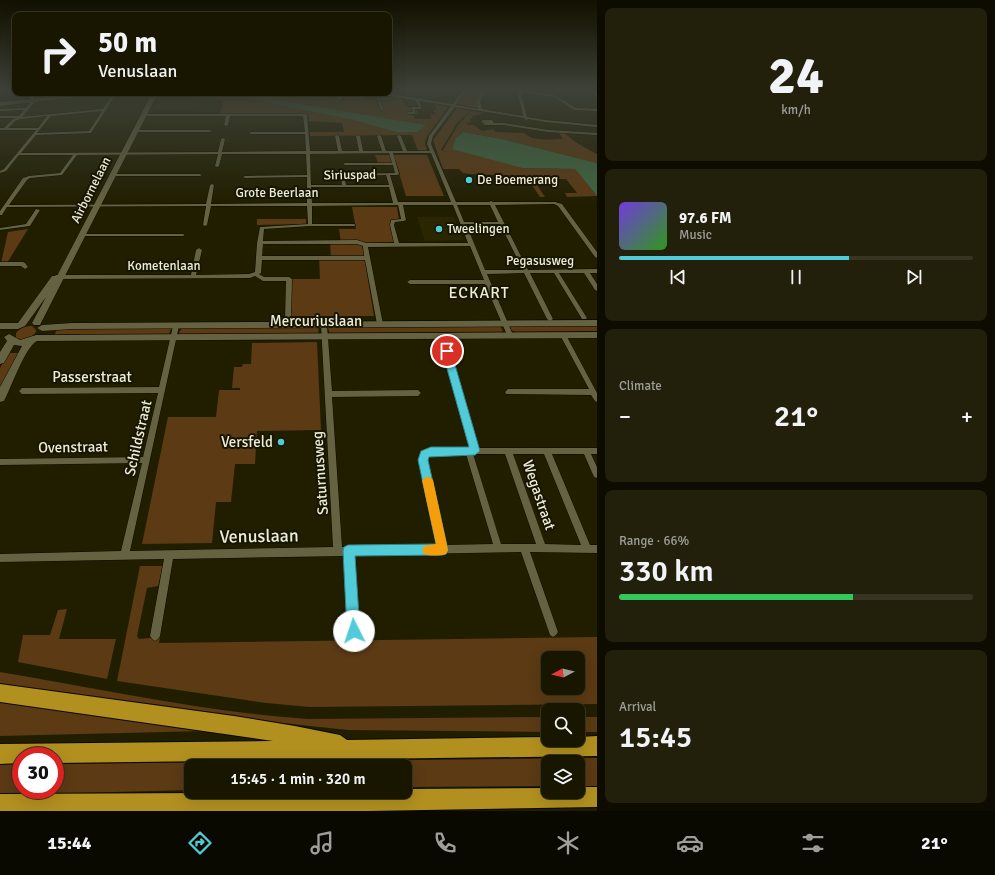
<!DOCTYPE html>
<html lang="en">
<head>
<meta charset="utf-8">
<style>
  body { margin:0; font-family:Signika,sans-serif; background:#221f0a; color:#f1f3f6; height:100vh; display:flex; flex-direction:column; font-size:15px; white-space:nowrap }
  * { box-sizing:border-box; margin:0 }
  p { font-size:13px; color:#9f9f99 }
  .icon { flex:none; width:22px; height:22px; fill:none; stroke:currentColor; stroke-width:2; stroke-linecap:round; stroke-linejoin:round }
  .map { position:relative; flex:1; overflow:hidden }
  .details { display:flex; flex-direction:column; gap:8px; padding:8px; background:#0e0c00; width:398px }
  .details>* { flex:none }
  .top-card { position:absolute; left:12px; top:12px; width:380px; height:84px; border-radius:8px; box-shadow:0 4px 16px #0002,0 0 0 1px #373522; background:#191600; color:#f1f3f6; overflow:hidden }
  .needle { width:26px; rotate:263deg }
  .tools { position:absolute; left:541px; top:651px; display:grid; gap:8px }
  .tools a { display:grid; place-items:center; width:44px; height:44px; border-radius:8px; background:#191600; box-shadow:0 4px 16px #0002,0 0 0 1px #373522; font-size:20px }
  .speed { position:absolute; left:12px; top:747px; display:flex; gap:8px; font-size:20px; font-weight:700; text-align:center }
  .speed>* { display:grid; place-content:center; width:52px; height:52px; border-radius:50%; background:#191600; box-shadow:0 4px 16px #0002,0 0 0 1px #373522; line-height:1 }
  .speed .limit { border:6px solid #d22; background:#fff; color:#111 }
  .pin { position:absolute; display:grid; place-items:center; width:34px; height:34px; color:#fff; margin:-17px; border:2px solid #fff; border-radius:50%; box-shadow:0 1px 4px #0007 }
  .me { position:absolute; width:44px; margin:-22px; rotate:356deg; stroke-linejoin:round; filter:drop-shadow(0 0 3px #0008) }
  .turn { display:flex; align-items:center; gap:14px; height:84px; padding:0 20px; font-size:18px }
  .turn .icon { width:52px; height:52px; stroke-width:2.5 }
  .turn b { display:block; font-size:28px; line-height:34px }
  .big { font-size:30px; font-weight:600; line-height:1.1 }
  .details .widget { flex:1; display:flex; flex-direction:column; justify-content:center; gap:6px; min-width:0; padding:0 14px; border-radius:8px; background:#221f0a }
  .details .dial { align-items:center; gap:0 }
  .dial b { font-size:52px; line-height:1 }
  .song { display:flex; align-items:center; gap:12px }
  .cover { width:48px; height:48px; border-radius:6px; background:linear-gradient(135deg,hsl(260 70% 55%),hsl(110 70% 35%)) }
  .played { height:4px; border-radius:2px; background:linear-gradient(90deg,#52cbd8 65%,#373522 65%) }
  .keys { display:flex; justify-content:space-around; direction:ltr }
  .heat { display:flex; justify-content:space-between; align-items:center; font-size:22px; direction:ltr }
  .charge { height:6px; border-radius:3px; background:linear-gradient(90deg,#34c759 66%,#373522 0) }
  .trip { position:absolute; left:184px; top:759px; width:228px; height:40px; border-radius:8px; background:#191600; box-shadow:0 4px 16px #0002,0 0 0 1px #373522; font-weight:600; line-height:40px; text-align:center }
  .tabs { display:flex; height:64px; justify-content:space-around; align-items:center; background:#0a0900; color:#9f9f99 }
  .tabs .icon { width:28px; height:28px }
  .tabs .active { color:#52cbd8 }
  .tabs b { font-size:18px; color:#f1f3f6 }
  main { display:flex; flex:1; min-height:0 }
  .map>svg:first-child { display:block }
  .built { fill:#292600 }
  .green { fill:#5b3a14; fill-rule:evenodd }
  .water { fill:#3f6641 }
  .lines { fill:none; stroke-linecap:round; stroke-linejoin:round }
  .street-casing { stroke:#0b0800; stroke-width:1 }
  .secondary-casing { stroke:#0b0800; stroke-width:1 }
  .primary-casing { stroke:#0b0800; stroke-width:2 }
  .street { fill:#646241; fill-rule:evenodd }
  .secondary { fill:#646241; fill-rule:evenodd }
  .primary { fill:#b1901f; fill-rule:evenodd }
  .route { fill:#52cbd8; stroke:#35848c }
  .slow { fill:#f59e0b }
  .poi-dot { fill:#52cbd8; stroke:#181500; stroke-width:1.5 }
  .labels { text-anchor:middle; dominant-baseline:central; stroke-width:4; stroke-linejoin:round; paint-order:stroke }
  .far-street-label { font-size:13px; fill:#ececd9; stroke:#181500 }
  .far-poi-label { font-size:13px; fill:#ececd9; stroke:#181500; text-anchor:start }
  .street-label { font-size:15px; fill:#ececd9; stroke:#181500 }
  .poi-label { font-size:15px; fill:#ececd9; stroke:#181500; text-anchor:end }
  .neighbourhood-label { font-size:16px; letter-spacing:1px; fill:#ececd9; stroke:#181500 }
  .near-street-label { font-size:18px; fill:#ececd9; stroke:#181500 }
</style>
</head>
<body>
<main>
<div class="map">
<svg width="597" height="811" viewBox="0 0 597 811">
  <rect width="100%" height="100%" fill="#211e00"/>
  <path class="built" d="M162 93H197L194 99H198L194 109 154 110Z
    M417 217H454L463 240 425 241Z"/>
  <path class="green" d="M468 89H484L478 108 458 104Z
    M198 93H232L264 102 353 120 396 132 425 125 290 102 259 93H327L328 96 339 94 341 96H356L359 93 364 94 365 100 401 98 405 106 416 109 419 114H412L415 119H432L430 115 435 114 433 110H437L435 104 448 107 426 138 425 143 427 151H418L412 135 310 136V132H344L342 123 309 121 308 114H220L223 101Z
    M457 108 470 111 457 123 441 150 449 153 443 150 458 125 471 111 485 113 472 116 473 118 469 119 472 122 466 123 468 125H474L482 131 493 129 496 132 524 133C533 142 551 139 563 139L559 133H565C574 143 586 148 597 154V163L502 139 463 132 459 135 452 148 522 168 575 169 597 196 567 197 565 193H577L566 179H533L545 197H540L526 176 469 174 463 173 459 169H443L433 140Z
    M375 155H427L444 196H406L396 163H378Z
    M352 207H397L399 219 390 220 395 242 362 243 374 316H291L290 279H320L319 258H331L330 243H341L339 229H356Z
    M257 219H306V224L257 225Z
    M28 229 7 263H1L8 232Z
    M597 324V332L517 333 511 330 510 327 511 325Z
    M32 326 36 330V332C32 338 23 341 16 338V333C20 328 26 326 32 326Z
    M500 326 503 331 501 333 330 334 328 328Z
    M318 327 319 334 180 335 179 333 182 328Z
    M71 328H170L171 329 169 334 79 336 80 334H59L54 336 57 329Z
    M317 342 321 430 257 431 255 464H235L231 502H216L212 543 142 544 168 417H216L219 390H240V388H232L234 367H242L243 364H251L252 343Z
    M9 353H19L0 391V368Z
    M140 566H163L158 586 147 588 137 636 139 639 160 637 159 643 597 637V704L310 707 266 703 117 681ZM548 658H578V688H548Z
    M67 609 59 639H116L107 679 18 662 23 635H50L58 610Z
    M0 672C102 689 205 712 308 719L548 717V732L348 730 196 714 0 687Z
    M0 702 206 731 0 736Z
    M578 717H597V732H578Z
    M597 758V786H578V762H548V786L405 787V766H191V790L0 795V764H21V790H55V764Z"/>
  <path class="water" d="M232 93H259L290 102 426 125 417 132H396L353 120 264 102Z
    M463 132 502 139 597 163V196L575 169 522 168 452 149 456 138Z"/>
  <g class="lines">
    <defs>
      <path id="street" d="M464 89H467L456 105 478 109 476 101 483 89H486L480 101 482 109 523 116 517 91 508 89H517L555 95 576 108 597 109V111L574 110 554 97 521 92 527 117 545 120 597 125V127L545 122 528 119 526 121 524 118 455 107 433 136 431 144 456 202H489L491 201 493 202H555L562 204 597 252V258L595 257 558 206 554 204 495 205 528 270 597 269V273H590L597 284V291L595 290 584 273H559L587 318 586 319H582L554 273H530L553 319 550 321 547 319 524 273 487 274 513 335 510 337 507 335 485 284H410L407 282 410 280H484L470 246 368 247 383 324 380 326 377 324 365 260H262L261 273 259 274 264 277H289L292 279 291 320 288 322 285 320 286 281H263L255 276 250 278 56 279 53 277 56 275H191L196 250 199 248 202 250 196 275 249 274 255 272 257 243 260 227 308 224 307 206H211L207 225 205 226 203 225 206 206 7 207 2 215H0V211L23 178 29 176 60 173 73 155H19L6 171 0 173V171L4 169 36 130H0V128H4L13 119 16 118H0V116H19L24 110 0 111V109L26 108 30 103V93H34V103L22 117 103 109 113 93H117L91 133 36 135 21 153 218 152 221 139 223 138 225 139 222 152 306 151 305 134H251L249 133 251 132H305L303 116H230L228 125 226 126 224 125 226 116H144L145 114H305L307 115 310 151H338L335 136 337 135 339 136 342 151H359L356 136 358 135 360 136 363 151H382L377 136 379 135 381 136 386 151H403L397 136 399 135 401 136 407 151H430L427 144 429 136 451 106 419 101 422 109H414L416 114H408L407 112H413L411 107H419L415 100 368 93 391 94 453 104ZM102 111 89 131 37 133 51 116ZM47 116 38 128H8L15 121 20 119ZM389 153 392 163H345L343 164 345 165H393L395 173 342 174 340 175 342 185H311L310 154ZM393 153H431L451 202H398L390 175H397L399 174ZM218 154 215 166 217 167 219 166 222 154H306L307 175 245 176 243 177 245 178 307 177V203L211 204 214 185 212 184 210 185 206 204 9 205 27 180 30 178 62 175 77 155ZM386 175 389 185H346L344 176ZM311 187H389L393 203H312ZM398 205 401 219 391 220 390 225 394 243H366L357 240 263 241 264 229 310 226H354L356 225 354 224H312V206ZM403 205H453L468 243H399L394 225 395 222 404 221 406 220ZM457 205H490L498 222H464ZM466 224H500L523 270H485ZM263 244H357L363 246 364 256H262Z
        M588 89H591L597 94V97Z
        M14 91H15V94L12 93Z
        M303 93H307L306 98H300V96H303Z
        M349 93H358L343 96 338 103 335 102 341 94Z
        M377 98H393L395 99 380 100 384 109 382 110 380 109Z
        M483 120H492L494 123H503L548 130 597 133V135L548 132 503 125H485L481 121Z
        M136 130H210L212 131 210 132H135V130Z
        M113 174H200L202 175 200 176H114L112 175Z
        M36 209 40 210 30 226 0 230V228L26 224Z
        M82 234H183L185 235 183 236H82Z
        M0 262H23L25 263 28 267 25 269 21 266H0Z
        M324 323 327 325 332 391 418 390 421 393 418 396 332 397 342 547 437 545 419 460C420 457 421 453 423 451 431 445 459 448 470 448L440 335 441 334 443 333 446 335 478 448H597V454H591L597 467V478L594 477 584 454H552L590 545H597V553L530 552 558 632 556 635 553 637 550 635 521 552 354 555 359 631 357 634 354 636 351 634 349 631 345 556 173 559 160 636 158 639 155 641 152 639 150 636 164 559 0 562V554L121 551 142 463 0 465V459L143 457 158 393 22 394 19 391 22 388 159 387 173 326 176 324 179 326 130 551 333 547 321 325ZM432 454H466L493 544 445 545 427 460 428 456ZM473 454H505L536 544H501ZM513 454H544L581 545 545 544Z
        M563 333 566 335 597 393V402L595 401 591 395 506 394 505 392 508 389H589L560 335Z"/>
      <path id="secondary" d="M95 93H113L0 106V102Z
        M152 93H158L40 325H34L32 323 46 297 25 326 18 329H0V323H18L52 276H57Z
        M597 320V326L72 329 42 331 37 328 42 325 72 323Z
        M597 332V338L37 341C25 347 11 388 4 401L0 402V387L22 346 14 345 4 363 0 364V352L7 341 4 337 9 334 20 340 36 335Z"/>
      <path id="primary" d="M0 684 234 716 295 726 340 735 347 740 548 737V740H578V737L597 736V756L55 763V756H21V763L0 764V744L273 741 0 702Z
        M578 787H597V807L368 811H0V794L405 792V789L548 788V792H578Z"/>
    </defs>
    <use href="#street" class="street-casing"/>
    <use href="#secondary" class="secondary-casing"/>
    <use href="#primary" class="primary-casing"/>
    <use href="#street" class="street"/>
    <use href="#secondary" class="secondary"/>
    <use href="#primary" class="primary"/>
  </g>
  <linearGradient id="sky" x2="0" y2="1"><stop stop-color="#121000"/><stop offset="0.44" stop-color="#3d4137"/><stop offset="1" stop-color="#3d4137" stop-opacity="0"/></linearGradient>
  <rect width="597" height="203" fill="url(#sky)"/>
  <path class="route" d="M447 348 451 351 480 451 475 455 429 457 428 460 448 550 446 554 442 555 355 556 360 631 358 635 354 637 349 635 347 631 343 551 344 547 348 545 436 544 418 460 421 451 431 447H469L442 351Z"/>
  <path class="slow" d="M428 476 433 480 448 550 446 554C440 556 430 556 424 554L422 550 424 546 436 544 422 480Z"/>
  <g class="poi-dot">
    <circle cx="469" cy="180" r="4"/>
    <circle cx="439" cy="229" r="4"/>
    <circle cx="281" cy="442" r="4"/>
  </g>
  <g class="labels">
    <g class="far-street-label">
      <text transform="translate(350 175) rotate(-1)">Siriuspad</text>
      <text transform="translate(91 190) rotate(-63)">Airbornelaan</text>
      <text x="277" y="193">Grote Beerlaan</text>
      <text x="540" y="261">Pegasusweg</text>
      <text x="164" y="266">Kometenlaan</text>
    </g>
    <g class="far-poi-label">
      <text x="477" y="180">De Boemerang</text>
      <text x="447" y="229">Tweelingen</text>
    </g>
    <g class="street-label">
      <text x="316" y="321">Mercuriuslaan</text>
      <text x="92" y="377">Passerstraat</text>
      <text transform="translate(138 438) rotate(-77)">Schildstraat</text>
      <text transform="translate(73 447) rotate(-1)">Ovenstraat</text>
      <text transform="translate(320 473) rotate(-94)">Saturnusweg</text>
      <text transform="translate(539 495) rotate(71)">Wegastraat</text>
    </g>
    <g class="poi-label">
      <text x="273" y="442">Versfeld</text>
    </g>
    <g class="neighbourhood-label">
      <text x="479" y="293">ECKART</text>
    </g>
    <g class="near-street-label">
      <text transform="translate(259 536) rotate(-1)">Venuslaan</text>
    </g>
  </g>
</svg>
<div class="tools">
<a><svg class="needle" viewBox="-14 -14 28 28"><path d="M0-13l5 13h-10z" fill="#e53935"/><path d="M0 13l5-13h-10z" fill="#9f9f99"/></svg></a>
<a><svg class="icon" aria-label="search" viewBox="0 0 24 24"><circle cx="10" cy="10" r="6"/><path d="M15 15l6 6"/></svg></a>
<a><svg class="icon" aria-label="layers" viewBox="0 0 24 24"><path d="M12 4l9 5-9 5-9-5zM3 14l9 5 9-5"/></svg></a>
</div>
<div class="speed"><div class="limit">30</div></div>
<div class="pin" style="left:447px;top:351px;background:#d93025"><svg class="icon" aria-label="arrive" viewBox="0 0 24 24"><path d="M6 21V4h12l-3 4 3 4H6"/></svg></div>
<svg class="me" style="left:354px;top:631px" viewBox="-20 -20 40 40"><circle r="19" fill="#fff"/><path d="M0-13L10 11 0 6-10 11z" fill="#52cbd8"/></svg>
<div class="trip">15:45 · 1 min · 320 m</div>
<div class="top-card">
<div class="turn"><svg class="icon" aria-label="right" viewBox="0 0 24 24"><path d="M7 20v-9h11M14 6l5 5-5 5"/></svg><div><b>50 m</b>Venuslaan</div></div>
</div>
</div>
<section class="details">
<div class="widget dial"><b>24</b><p>km/h</p></div>
<div class="widget">
<div class="song"><i class="cover"></i><div><b>97.6 FM</b><p>Music</p></div></div>
<div class="played"></div>
<div class="keys"><svg class="icon" aria-label="previous" viewBox="0 0 24 24"><path d="M18 5L8 12l10 7zM5 5v14"/></svg><svg class="icon" aria-label="pause" viewBox="0 0 24 24"><path d="M8 5v14M16 5v14"/></svg><svg class="icon" aria-label="next" viewBox="0 0 24 24"><path d="M6 5l10 7-10 7zM19 5v14"/></svg></div>
</div>
<div class="widget"><p>Climate</p>
<div class="heat"><a>−</a><b class="big">21°</b><a>+</a></div>
</div>
<div class="widget"><p>Range · 66%</p><b class="big">330 km</b><div class="charge"></div></div>
<div class="widget"><p>Arrival</p><b class="big">15:45</b></div>
</section>
</main>
<nav class="tabs">
<b>15:44</b>
<svg class="icon active" aria-label="directions" viewBox="0 0 24 24"><path d="M12 3l9 9-9 9-9-9zM9 14v-3h6M13 9l2 2-2 2"/></svg>
<svg class="icon" aria-label="music" viewBox="0 0 24 24"><path d="M9 18V5l10-2v13"/><circle cx="6" cy="18" r="3"/><circle cx="16" cy="16" r="3"/></svg>
<svg class="icon" aria-label="phone" viewBox="0 0 24 24"><path d="M5 4h4l2 5-3 2q2 4 5 5l2-3 5 2v4C11 20 4 13 5 4z"/></svg>
<svg class="icon" aria-label="climate" viewBox="0 0 24 24"><path d="M12 3v18M4 7l16 10M4 17L20 7"/></svg>
<svg class="icon" aria-label="car" viewBox="0 0 24 24"><path d="M5 17H2v-5l4-1 3-4h7l3 4 3 1v5h-3M9 17h6M6 11h13"/><circle cx="7" cy="17" r="2"/><circle cx="17" cy="17" r="2"/></svg>
<svg class="icon" aria-label="filters" viewBox="0 0 24 24"><path d="M4 7h16M4 17h16"/><circle cx="9" cy="7" r="2"/><circle cx="15" cy="17" r="2"/></svg>
<b>21°</b>
</nav>
</body>
</html>
